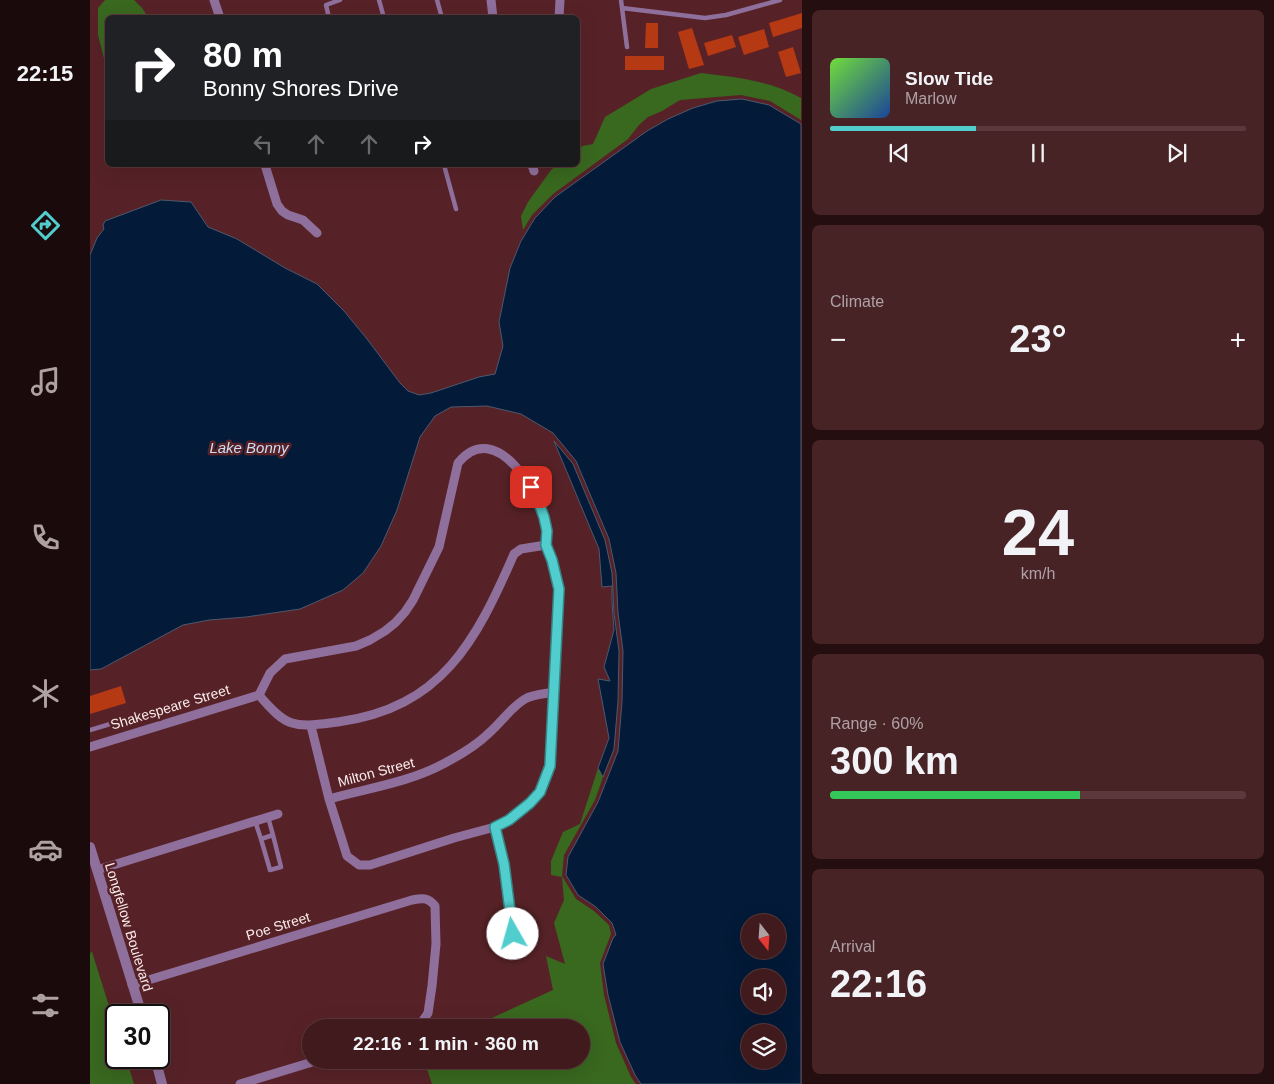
<!DOCTYPE html>
<html lang="en">
<head>
<meta charset="utf-8">
<style>
  body { margin:0; font-family:Helvetica,sans-serif; background:#482326; color:#f1f3f6; height:100vh; display:flex; flex-direction:column; font-size:19px; white-space:nowrap }
  * { box-sizing:border-box; margin:0 }
  p { font-size:16px; color:#aea1a4 }
  .icon { flex:none; width:28px; height:28px; fill:none; stroke:currentColor; stroke-width:2; stroke-linecap:round; stroke-linejoin:round }
  .map { position:relative; flex:1; overflow:hidden }
  .side { display:flex; flex-direction:column; gap:10px; padding:10px; background:#240e10; width:472px }
  .side>* { flex:none }
  .guide { position:absolute; left:15px; top:15px; width:475px; height:152px; border-radius:8px; box-shadow:0 5px 20px #0002,0 0 0 1px #5a383b; background:#202124; color:#fff; overflow:hidden }
  .needle { width:32px; rotate:163deg }
  .controls { position:absolute; left:651px; top:914px; display:grid; gap:10px }
  .controls a { display:grid; place-items:center; width:45px; height:45px; border-radius:50%; background:#411a1d; box-shadow:0 5px 20px #0002,0 0 0 1px #5a383b; font-size:25px }
  .speed { position:absolute; left:15px; top:1004px; display:flex; gap:10px; font-size:25px; font-weight:700; text-align:center }
  .speed>* { display:grid; place-content:center; width:65px; height:65px; border-radius:50%; background:#411a1d; box-shadow:0 5px 20px #0002,0 0 0 1px #5a383b; line-height:1 }
  .speed .limit { border:2px solid #111; border-radius:8px; background:#fff; color:#111 }
  .pin { position:absolute; display:grid; place-items:center; width:42px; height:42px; color:#fff; margin:-21px; border-radius:10px; box-shadow:0 2px 8px #0006 }
  .me { position:absolute; width:55px; margin:-28px; rotate:353deg; stroke-linejoin:round; filter:drop-shadow(0 0 4px #0008) }
  .turn { display:flex; align-items:center; gap:18px; height:105px; padding:0 15px; font-size:22px }
  .turn .icon { width:65px; height:65px; stroke-width:2.5 }
  .turn b { display:block; font-size:35px; line-height:42px }
  .lanes { display:flex; align-items:center; height:48px; padding:0 15px; background:#0003; justify-content:center; gap:25px; direction:ltr }
  .lanes .off { opacity:.35 }
  .big { font-size:38px; font-weight:700; line-height:1.1 }
  .side .card { flex:1; display:flex; flex-direction:column; justify-content:center; gap:8px; min-width:0; padding:0 18px; border-radius:8px; background:#482326 }
  .side .dial { align-items:center; gap:0 }
  .dial b { font-size:65px; line-height:1 }
  .song { display:flex; align-items:center; gap:15px }
  .cover { width:60px; height:60px; border-radius:8px; background:linear-gradient(135deg,hsl(100 70% 55%),hsl(220 70% 35%)) }
  .played { height:5px; border-radius:2px; background:linear-gradient(90deg,#52cdce 35%,#5a383b 35%) }
  .keys { display:flex; justify-content:space-around; direction:ltr }
  .heat { display:flex; justify-content:space-between; align-items:center; font-size:28px; direction:ltr }
  .charge { height:8px; border-radius:4px; background:linear-gradient(90deg,#34c759 60%,#5a383b 0) }
  .trip { position:absolute; left:212px; top:1019px; width:288px; height:50px; border-radius:25px; background:#411a1d; box-shadow:0 5px 20px #0002,0 0 0 1px #5a383b; font-weight:700; line-height:50px; text-align:center }
  main { display:flex; flex:1; min-height:0 }
  .menu { display:flex; flex-direction:column; width:90px; justify-content:space-around; align-items:center; background:#1a0a0c; color:#aea1a4 }
  .menu .icon { width:35px; height:35px }
  .menu .on { color:#52cdce }
  .menu b { font-size:22px; color:#f1f3f6 }
  .map>svg:first-child { display:block }
  .green { fill:#39681f }
  .water { fill:#031a38; stroke:#4d596e; fill-rule:evenodd }
  .building { fill:#b53912 }
  .lines { fill:none; stroke-linecap:round; stroke-linejoin:round }
  .service { stroke:#8f6f9c; stroke-width:4.5 }
  .minor { stroke:#8f6f9c; stroke-width:9 }
  .tertiary { stroke:#8f6f9c; stroke-width:10 }
  .route-casing { stroke:#358586; stroke-width:12 }
  .route { stroke:#52cdce; stroke-width:9 }
  .labels { text-anchor:middle; dominant-baseline:central; stroke-width:5; stroke-linejoin:round; paint-order:stroke }
  .street-label { font-size:14px; fill:#faecec; stroke:#572227 }
  .water-label { font-size:15px; font-style:italic; fill:#cbddf6; stroke:#572227 }
</style>
</head>
<body>
<main>
<nav class="menu">
<b>22:15</b>
<svg class="icon on" aria-label="directions" viewBox="0 0 24 24"><path d="M12 3l9 9-9 9-9-9zM9 14v-3h6M13 9l2 2-2 2"/></svg>
<svg class="icon" aria-label="music" viewBox="0 0 24 24"><path d="M9 18V5l10-2v13"/><circle cx="6" cy="18" r="3"/><circle cx="16" cy="16" r="3"/></svg>
<svg class="icon" aria-label="phone" viewBox="0 0 24 24"><path d="M5 4h4l2 5-3 2q2 4 5 5l2-3 5 2v4C11 20 4 13 5 4z"/></svg>
<svg class="icon" aria-label="climate" viewBox="0 0 24 24"><path d="M12 3v18M4 7l16 10M4 17L20 7"/></svg>
<svg class="icon" aria-label="car" viewBox="0 0 24 24"><path d="M5 17H2v-5l4-1 3-4h7l3 4 3 1v5h-3M9 17h6M6 11h13"/><circle cx="7" cy="17" r="2"/><circle cx="17" cy="17" r="2"/></svg>
<svg class="icon" aria-label="filters" viewBox="0 0 24 24"><path d="M4 7h16M4 17h16"/><circle cx="9" cy="7" r="2"/><circle cx="15" cy="17" r="2"/></svg>
</nav>
<div class="map">
<svg width="712" height="1084" viewBox="0 0 712 1084">
  <rect width="100%" height="100%" fill="#572227"/>
  <path class="green" d="M15 0H44L52 8 58 17 18 18 17 70 8 35V8Z
    M611 73C646 77 681 81 711 98V120L680 101 651 95 590 100 572 111 558 117 549 125 538 139 463 194 442 215 433 230 431 216 438 202 461 170 467 165H488V149L492 146 503 144 515 117 561 89Z
    M508 768 513 777 505 800 474 855 472 876 486 899 504 911 519 925 521 934 510 963 514 995 526 1043 541 1077 546 1084H342L337 1069 344 1060H491V1028L382 1027 463 990 456 956 475 964 464 923 474 900 472 877 461 875V861L473 832 490 824Z
    M2 952 26 1028V1058H36L44 1084H0V953Z"/>
  <path class="water" d="M652 99 679 105 711 124V1084H551L545 1075 530 1042 518 995 513 964 523 938 526 935 522 923 506 907 488 895 476 875 478 857 508 802 528 751 532 702 533 651 528 613 526 573 519 539 486 461 463 433 431 414 397 406 361 407 345 416 330 437 307 510 291 546 273 573 253 590 210 609 156 617 119 620 93 625 11 669 0 670V255L7 238 14 229 13 225 15 221 71 200 101 202 118 227 147 239 195 268 227 284 254 311 277 339 310 383 318 391 329 395 341 393 389 377 405 374 413 346 409 322 420 268 431 241 445 218 465 197 557 131 578 119 603 108 627 101ZM660 922H688V950H660ZM660 978H688V1005H660ZM660 1032H688V1060H660Z
    M464 441 483 464 515 540 522 573 524 613 529 651 528 701 524 749 513 777 508 768 519 738 508 679 520 681 514 667 524 630 522 602V586L512 587 509 549Z"/>
  <path class="building" d="M712 13V28L683 37 679 23Z
    M556 23H568V48H555Z
    M602 28 614 65 599 69 588 32Z
    M674 29 679 47 654 55 648 37Z
    M642 35 646 47 618 56 614 43Z
    M703 47 711 73 696 77 688 52Z
    M535 56H574V70H535Z
    M31 686 36 703 0 714V696Z"/>
  <g class="lines">
    <path class="service" d="M289 0 294 18
      M347 0 352 18
      M531 0 537 47
      M532 8 615 18 636 15 690 0
      M239 18 236 5 250 0
      M354 165 366 209
      M0 730 40 718
      M165 821 171 839 183 835 178 817
      M171 839 180 870 191 867 183 835"/>
    <path class="minor" d="M124 0 130 18
      M401 0 403 18
      M469 18 470 0
      M175 165 187 204 192 211 198 215 213 220 227 233
      M442 165 444 171
      M169 695C198 730 206 727 248 722 352 708 386 641 424 554L431 549 456 545
      M221 726 239 799 257 856 269 865H280L364 838 405 827 419 821 440 803 450 791 460 766 469 589 466 573 456 545
      M0 747 169 695 180 673 195 659 266 646 280 640 295 631 305 623 315 612 323 600 349 547 368 463C406 416 452 495 457 530 458 535 456 540 456 545
      M239 799C278 788 318 783 355 763 370 755 387 745 399 733 412 722 420 708 435 699 443 694 455 694 464 692
      M405 827 414 864 425 951
      M7 870 188 814
      M42 985 322 900C332 898 338 897 345 906L346 944 342 986 338 1013 328 1028
      M150 1084 229 1060"/>
    <path class="tertiary" d="M0 847 52 1015
      M65 1058 72 1084"/>
  </g>
  <g class="lines">
    <defs>
      <path id="route" d="M423 934 414 864 405 827 419 820 440 803 450 792 460 766 469 589 462 560 456 545 457 531 454 517 447 498 441 487"/>
    </defs>
    <use href="#route" class="route-casing"/>
    <use href="#route" class="route"/>
  </g>
  <g class="labels">
    <g class="street-label">
      <text transform="translate(80 707) rotate(-17)">Shakespeare Street</text>
      <text transform="translate(286 772) rotate(-15)">Milton Street</text>
      <text transform="translate(188 926) rotate(-17)">Poe Street</text>
      <text transform="translate(39 927) rotate(73)">Longfellow Boulevard</text>
    </g>
    <g class="water-label">
      <text x="159" y="447">Lake Bonny</text>
    </g>
  </g>
</svg>
<div class="controls">
<a><svg class="needle" viewBox="-14 -14 28 28"><path d="M0-13l5 13h-10z" fill="#e53935"/><path d="M0 13l5-13h-10z" fill="#aea1a4"/></svg></a>
<a><svg class="icon" aria-label="sound" viewBox="0 0 24 24"><path d="M4 9h4l5-4v14l-5-4H4zM17 9q2 3 0 6"/></svg></a>
<a><svg class="icon" aria-label="layers" viewBox="0 0 24 24"><path d="M12 4l9 5-9 5-9-5zM3 14l9 5 9-5"/></svg></a>
</div>
<div class="speed"><div class="limit">30</div></div>
<div class="pin" style="left:441px;top:487px;background:#d93025"><svg class="icon" aria-label="arrive" viewBox="0 0 24 24"><path d="M6 21V4h12l-3 4 3 4H6"/></svg></div>
<svg class="me" style="left:423px;top:934px" viewBox="-20 -20 40 40"><circle r="19" fill="#fff"/><path d="M0-13L10 11 0 6-10 11z" fill="#52cdce"/></svg>
<div class="trip">22:16 · 1 min · 360 m</div>
<div class="guide">
<div class="turn"><svg class="icon" aria-label="right" viewBox="0 0 24 24"><path d="M7 20v-9h11M14 6l5 5-5 5"/></svg><div><b>80 m</b>Bonny Shores Drive</div></div>
<div class="lanes"><svg class="icon off" aria-label="left" viewBox="0 0 24 24"><path d="M17 20v-9H6M10 6l-5 5 5 5"/></svg><svg class="icon off" aria-label="ahead" viewBox="0 0 24 24"><path d="M12 20V5M6 11l6-6 6 6"/></svg><svg class="icon off" aria-label="ahead" viewBox="0 0 24 24"><path d="M12 20V5M6 11l6-6 6 6"/></svg><svg class="icon" aria-label="right" viewBox="0 0 24 24"><path d="M7 20v-9h11M14 6l5 5-5 5"/></svg></div>
</div>
</div>
<section class="side">
<div class="card">
<div class="song"><i class="cover"></i><div><b>Slow Tide</b><p>Marlow</p></div></div>
<div class="played"></div>
<div class="keys"><svg class="icon" aria-label="previous" viewBox="0 0 24 24"><path d="M18 5L8 12l10 7zM5 5v14"/></svg><svg class="icon" aria-label="pause" viewBox="0 0 24 24"><path d="M8 5v14M16 5v14"/></svg><svg class="icon" aria-label="next" viewBox="0 0 24 24"><path d="M6 5l10 7-10 7zM19 5v14"/></svg></div>
</div>
<div class="card"><p>Climate</p>
<div class="heat"><a>−</a><b class="big">23°</b><a>+</a></div>
</div>
<div class="card dial"><b>24</b><p>km/h</p></div>
<div class="card"><p>Range · 60%</p><b class="big">300 km</b><div class="charge"></div></div>
<div class="card"><p>Arrival</p><b class="big">22:16</b></div>
</section>
</main>
</body>
</html>
